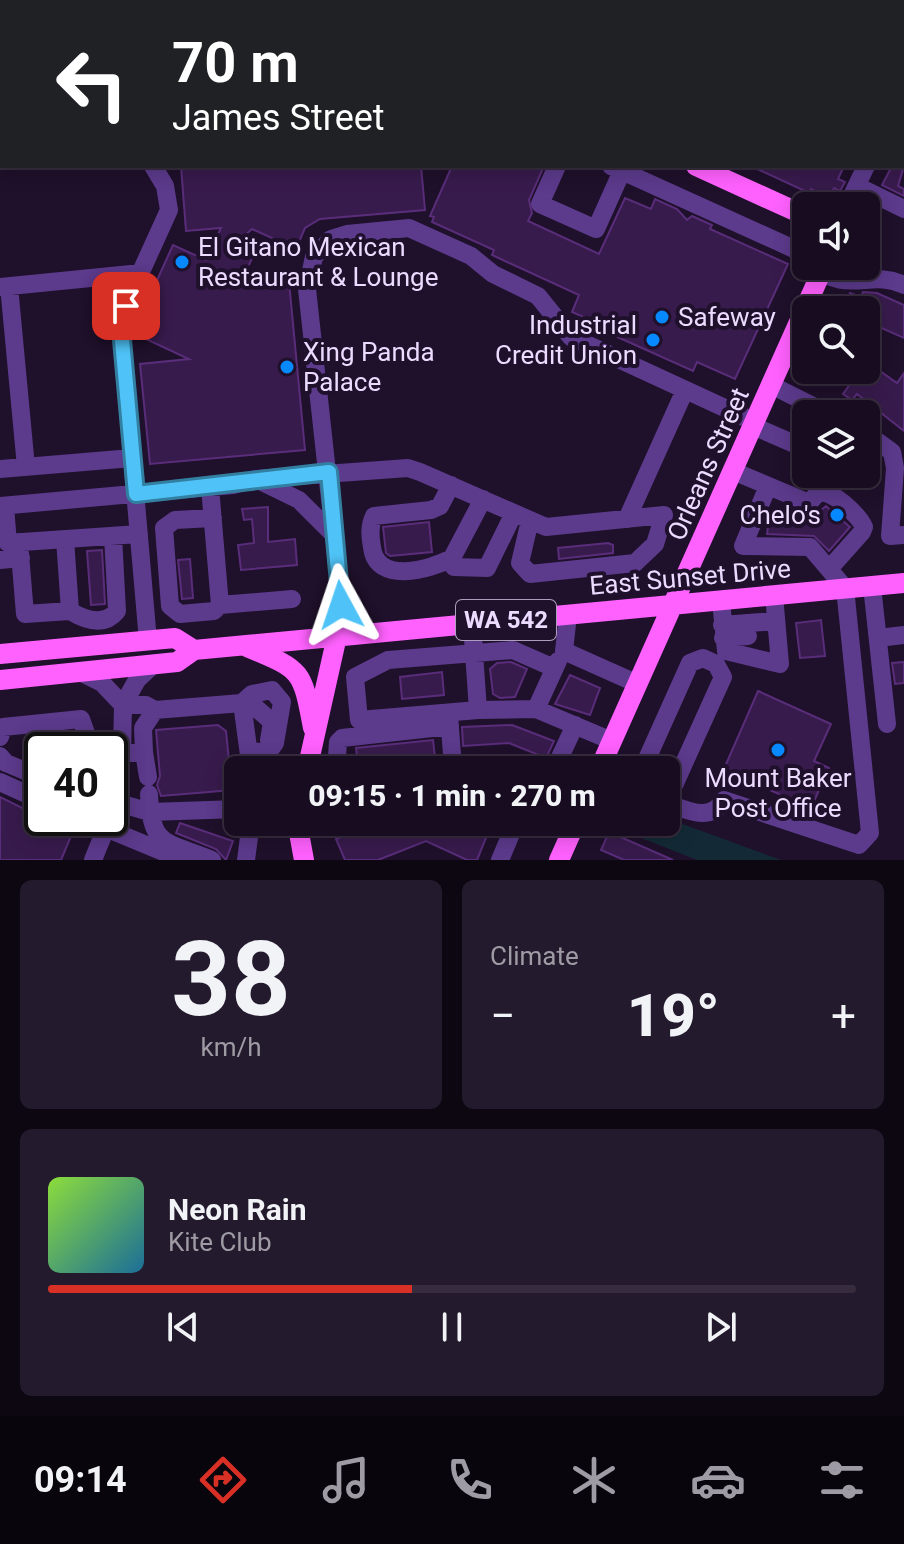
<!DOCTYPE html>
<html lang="en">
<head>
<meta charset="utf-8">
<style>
  body { margin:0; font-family:Roboto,sans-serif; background:#241a2d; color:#f1f3f6; height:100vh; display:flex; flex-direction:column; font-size:30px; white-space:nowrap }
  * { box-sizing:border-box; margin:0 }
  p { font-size:26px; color:#9e9ba5 }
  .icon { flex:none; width:44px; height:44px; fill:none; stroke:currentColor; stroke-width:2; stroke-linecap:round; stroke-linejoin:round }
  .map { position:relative; height:860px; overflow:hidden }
  .details { display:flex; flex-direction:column; gap:20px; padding:20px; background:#0d0712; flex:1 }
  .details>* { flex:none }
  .hud { position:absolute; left:0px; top:0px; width:904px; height:168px; box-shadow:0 4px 20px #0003,0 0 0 2px #362c3e; background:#202124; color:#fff; overflow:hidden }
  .buttons { position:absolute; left:792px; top:192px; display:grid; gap:16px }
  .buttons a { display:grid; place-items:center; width:88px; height:88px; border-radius:12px; background:#170c20; box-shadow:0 4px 20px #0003,0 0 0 2px #362c3e; font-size:40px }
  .speed { position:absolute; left:24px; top:732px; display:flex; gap:16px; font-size:40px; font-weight:700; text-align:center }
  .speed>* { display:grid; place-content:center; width:104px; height:104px; border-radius:50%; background:#170c20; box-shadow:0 4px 20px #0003,0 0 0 2px #362c3e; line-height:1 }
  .speed .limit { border:4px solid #111; border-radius:12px; background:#fff; color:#111 }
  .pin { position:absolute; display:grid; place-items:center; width:68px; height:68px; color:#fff; margin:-34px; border-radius:16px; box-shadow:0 4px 12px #0006 }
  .me { position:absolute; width:88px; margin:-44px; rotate:355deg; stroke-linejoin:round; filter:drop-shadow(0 0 6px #0008) }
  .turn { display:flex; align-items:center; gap:28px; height:168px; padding:0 40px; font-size:36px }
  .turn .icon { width:104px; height:104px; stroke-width:2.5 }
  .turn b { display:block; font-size:56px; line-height:68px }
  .big { font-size:60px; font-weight:800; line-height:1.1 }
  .details .widget { flex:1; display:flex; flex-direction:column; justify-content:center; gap:12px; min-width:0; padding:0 28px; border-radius:12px; background:#241a2d }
  .details .dial { align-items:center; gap:0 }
  .dial b { font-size:104px; line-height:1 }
  .song { display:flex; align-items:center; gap:24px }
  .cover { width:96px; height:96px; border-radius:12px; background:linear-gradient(135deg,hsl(90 70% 55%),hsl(200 70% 35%)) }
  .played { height:8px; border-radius:4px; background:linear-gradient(90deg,#d93025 45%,#362c3e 45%) }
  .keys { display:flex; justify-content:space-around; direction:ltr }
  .heat { display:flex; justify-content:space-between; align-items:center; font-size:44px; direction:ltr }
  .details .tiles { flex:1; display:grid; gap:20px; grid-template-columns:1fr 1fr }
  .widget:last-child { grid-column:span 2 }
  .trip { position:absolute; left:224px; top:756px; width:456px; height:80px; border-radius:12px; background:#170c20; box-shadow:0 4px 20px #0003,0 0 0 2px #362c3e; font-weight:800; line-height:80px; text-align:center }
  .tabs { display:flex; height:128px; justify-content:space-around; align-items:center; background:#09050d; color:#9e9ba5 }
  .tabs .icon { width:56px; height:56px }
  .tabs .selected { color:#d93025 }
  .tabs b { font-size:36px; color:#f1f3f6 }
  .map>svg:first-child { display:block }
  .green { fill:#132a36 }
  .building { fill:#381b4d; stroke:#592d7a; stroke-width:2 }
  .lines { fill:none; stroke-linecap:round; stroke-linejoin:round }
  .minor { stroke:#5c3a8c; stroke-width:18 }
  .major { stroke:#ff61fe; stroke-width:20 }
  .route-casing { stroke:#337fa1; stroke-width:20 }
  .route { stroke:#4fc3f7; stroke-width:14 }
  .poi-dot { fill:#0688ff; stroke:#1f102b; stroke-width:3 }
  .labels { text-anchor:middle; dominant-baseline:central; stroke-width:8; stroke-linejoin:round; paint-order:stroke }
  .shield { fill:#1f102b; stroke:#af9dbf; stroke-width:2 }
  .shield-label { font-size:24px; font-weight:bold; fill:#eddaff }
  .poi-label { font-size:26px; fill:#eddaff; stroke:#1f102b; text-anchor:start }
  .street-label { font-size:26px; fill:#eddaff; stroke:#1f102b }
</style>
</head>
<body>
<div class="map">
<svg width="904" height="860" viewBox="0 0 904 860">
  <rect width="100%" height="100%" fill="#1f102b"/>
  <path class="green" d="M646 0H904V80L902 2Z
    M666 818 781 860H697L601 822H666Z"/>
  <path class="building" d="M181 166H386V169L421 166 425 210 320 219 305 228 296 249 252 229 234 245 254 254 247 269 258 274 288 271 305 450 150 464 140 364 189 359 133 333 173 245 206 260 221 228 186 231Z
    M452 166H544L529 200 532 213 528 221 599 254 625 198 651 209 655 199 677 209 687 220 692 216 712 225 710 229 788 264 735 379 697 362 693 371 595 327 597 323 572 312 579 295 492 255 494 250 432 222 434 217 430 216Z
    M751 166H844L838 179 845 182 840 191 834 188 829 197 811 189 809 193Z
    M892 166H904L898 186 904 189V196L882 185Z
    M863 292 877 293 904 305V338L866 321V310H842L850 293 861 297Z
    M866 361 897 383 904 373V431L857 394 852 400 843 394 853 380 849 377 854 370H866Z
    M811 474H841L836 484Z
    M826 506 850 527 829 551 814 536 767 534 770 512 815 515Z
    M268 507V542L295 539 297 565 241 570 238 545 254 543 252 519 244 520 242 509Z
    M429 522 432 552 390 556 386 553 383 527Z
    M608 543 613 545V553L559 559 558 548Z
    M102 550 105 604 91 605 87 551Z
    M190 559 193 598 182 599 178 560Z
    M821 620 825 656 800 658 796 623Z
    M511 662 527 669 515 697 500 698 493 694 490 669 497 663Z
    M904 662V683L895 684 892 663Z
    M442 672 444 695 402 699 400 677Z
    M570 675 600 688 590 715 555 704Z
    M758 691 831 724 814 761 829 768 811 808 747 780 743 788 720 778Z
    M218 725 226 731 232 790 161 796 157 785 160 776 156 730Z
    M512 725 554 741 546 758 509 743 463 746 462 727Z
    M40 735H42V765L29 760Z
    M433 740 436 766 359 770 356 748Z
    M0 797 42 818 74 829 61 860H0Z
    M380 822H465L488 833 477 860H467L426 841 378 860H345L336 839Z
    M180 823 233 841 226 860 216 849 176 833Z
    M609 832 673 860H624L601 850Z"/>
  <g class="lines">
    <path class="minor" d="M197 0 199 2
      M245 0 250 2
      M0 93 2 94
      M557 166 540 204 596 229 622 171
      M611 166 794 249 806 260
      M857 186 904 209
      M847 206 866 166
      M813 266C847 295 871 269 904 285
      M9 286 26 467
      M0 287 141 273
      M771 385 829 414
      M753 426 806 449
      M866 433 892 452 895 468 890 536 904 535
      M0 469 132 458
      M733 471 809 503C812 500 814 496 818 494 831 487 859 516 864 527L862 532 829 569
      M258 480 299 500 335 536
      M451 485 440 506 431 510 374 516C369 526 370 536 372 547 376 585 430 570 452 558
      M210 487 220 605 292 599
      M483 499 452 558 454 567 487 568 514 513
      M0 506 233 485 256 479 408 468 420 472 546 527 664 515 655 544 635 563 530 574 520 563 530 520
      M5 506 8 543 139 534
      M213 518 175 520 164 528 170 606 180 614 214 611 220 605
      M627 519 685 390
      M19 542 25 614 70 611 65 539
      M0 560 21 558
      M872 586 887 724
      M721 601 726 651 780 664 774 595
      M70 611C85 620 104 627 117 611L113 536
      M568 615 564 651 638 684
      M472 624 478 710 536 709 612 741
      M722 625 776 621
      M337 636 341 600 307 289 314 257 331 239 347 234 409 228 471 256 493 274 538 296 571 337 755 422
      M723 638 748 636
      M878 638 904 635
      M148 641 120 318 169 210 165 186 153 166
      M80 672 102 683 123 705H146L155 710 242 703 251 770
      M242 703 252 694 272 690 282 702 275 743 270 750 249 753
      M243 707H255L272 722 269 740
      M536 709 558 661
      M478 710 359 720 355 677 388 660 513 650 554 668
      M449 715 453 767 514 764 528 770
      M0 737 3 727 81 719 92 750
      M144 752 148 777
      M112 754 144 752 143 728 155 710
      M0 756 6 763 42 778
      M336 770 338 742 342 738 450 726
      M554 770 575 725
      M642 770 690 663 703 658 716 664 723 677 666 803
      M0 782 42 801
      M149 794C151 848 166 841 212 860
      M115 802 150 812 238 809
      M666 803C687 810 710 823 724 800L859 845 870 833 845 588 810 547 743 546 768 486
      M110 817 122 753 123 705 137 680 153 665
      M81 818 183 860
      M93 860 110 818
      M246 860 251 822
      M500 860 516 822"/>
    <path class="major" d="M339 0 344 2
      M696 166 806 216
      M247 647C302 670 302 669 313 728
      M0 654 175 638 194 650
      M0 680 177 662 194 650 904 583
      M307 770 337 636
      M599 770 824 266
      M297 822 304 860
      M559 860 576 822"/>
  </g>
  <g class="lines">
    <defs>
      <path id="route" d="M126 306 120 318 136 494 329 472 341 605"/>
    </defs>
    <use href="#route" class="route-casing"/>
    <use href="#route" class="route"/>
  </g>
  <g class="poi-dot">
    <circle cx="182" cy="262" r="8"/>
    <circle cx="662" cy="317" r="8"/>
    <circle cx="653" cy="340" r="8"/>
    <circle cx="287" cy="367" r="8"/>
    <circle cx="837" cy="515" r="8"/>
    <circle cx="778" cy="750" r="8"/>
  </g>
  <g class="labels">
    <rect class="shield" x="456" y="600" width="100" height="40" rx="6"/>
    <g class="shield-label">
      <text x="506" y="620">WA 542</text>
    </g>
    <g class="poi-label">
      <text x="198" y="247">El Gitano Mexican<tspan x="198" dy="30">Restaurant &amp; Lounge</tspan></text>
      <text x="678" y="317">Safeway</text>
      <text x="637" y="325" text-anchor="end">Industrial<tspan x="637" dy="30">Credit Union</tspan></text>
      <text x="303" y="352">Xing Panda<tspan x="303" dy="30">Palace</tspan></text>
      <text x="821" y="515" text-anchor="end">Chelo's</text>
      <text x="778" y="778" text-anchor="middle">Mount Baker<tspan x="778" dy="30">Post Office</tspan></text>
    </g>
    <g class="street-label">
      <text transform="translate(708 464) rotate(-66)">Orleans Street</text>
      <text transform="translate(690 577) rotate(-5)">East Sunset Drive</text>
    </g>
  </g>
</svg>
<div class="buttons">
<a><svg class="icon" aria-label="sound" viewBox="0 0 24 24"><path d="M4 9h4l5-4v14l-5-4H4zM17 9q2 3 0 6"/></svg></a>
<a><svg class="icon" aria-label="search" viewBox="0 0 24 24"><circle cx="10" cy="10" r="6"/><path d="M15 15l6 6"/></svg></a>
<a><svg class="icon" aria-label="layers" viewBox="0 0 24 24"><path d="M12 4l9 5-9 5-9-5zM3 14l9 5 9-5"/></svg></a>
</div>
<div class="speed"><div class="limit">40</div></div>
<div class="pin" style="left:126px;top:306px;background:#d93025"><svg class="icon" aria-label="arrive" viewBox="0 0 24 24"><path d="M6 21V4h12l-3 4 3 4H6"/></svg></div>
<svg class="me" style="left:341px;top:605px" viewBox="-20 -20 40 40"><path d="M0-17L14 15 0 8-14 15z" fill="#4fc3f7" stroke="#fff" stroke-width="4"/></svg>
<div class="trip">09:15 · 1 min · 270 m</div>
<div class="hud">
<div class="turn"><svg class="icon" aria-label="left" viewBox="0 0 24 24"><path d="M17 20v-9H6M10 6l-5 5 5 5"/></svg><div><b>70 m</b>James Street</div></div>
</div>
</div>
<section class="details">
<div class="tiles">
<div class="widget dial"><b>38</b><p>km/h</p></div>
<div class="widget"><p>Climate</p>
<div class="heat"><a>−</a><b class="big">19°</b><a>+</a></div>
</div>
<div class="widget">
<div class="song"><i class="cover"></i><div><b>Neon Rain</b><p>Kite Club</p></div></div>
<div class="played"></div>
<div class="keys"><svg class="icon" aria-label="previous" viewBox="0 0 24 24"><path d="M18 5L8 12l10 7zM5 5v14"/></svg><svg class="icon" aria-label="pause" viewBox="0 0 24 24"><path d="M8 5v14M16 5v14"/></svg><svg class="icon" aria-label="next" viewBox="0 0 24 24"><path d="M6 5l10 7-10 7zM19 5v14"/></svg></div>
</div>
</div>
</section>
<nav class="tabs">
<b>09:14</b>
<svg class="icon selected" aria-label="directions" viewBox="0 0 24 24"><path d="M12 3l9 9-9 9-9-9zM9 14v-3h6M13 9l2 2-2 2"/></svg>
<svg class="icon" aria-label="music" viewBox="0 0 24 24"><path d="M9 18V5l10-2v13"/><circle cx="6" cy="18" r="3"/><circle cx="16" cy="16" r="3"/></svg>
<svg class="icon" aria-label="phone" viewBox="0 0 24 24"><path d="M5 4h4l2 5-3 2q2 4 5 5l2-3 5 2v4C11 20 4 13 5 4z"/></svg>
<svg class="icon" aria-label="climate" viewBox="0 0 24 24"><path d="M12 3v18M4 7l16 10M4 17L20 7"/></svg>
<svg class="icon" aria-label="car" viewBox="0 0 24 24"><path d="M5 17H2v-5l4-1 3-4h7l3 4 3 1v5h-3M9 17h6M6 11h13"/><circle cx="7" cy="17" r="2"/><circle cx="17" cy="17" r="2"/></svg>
<svg class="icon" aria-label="filters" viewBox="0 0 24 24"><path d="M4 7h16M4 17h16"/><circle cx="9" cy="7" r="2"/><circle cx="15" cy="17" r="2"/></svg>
</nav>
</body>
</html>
